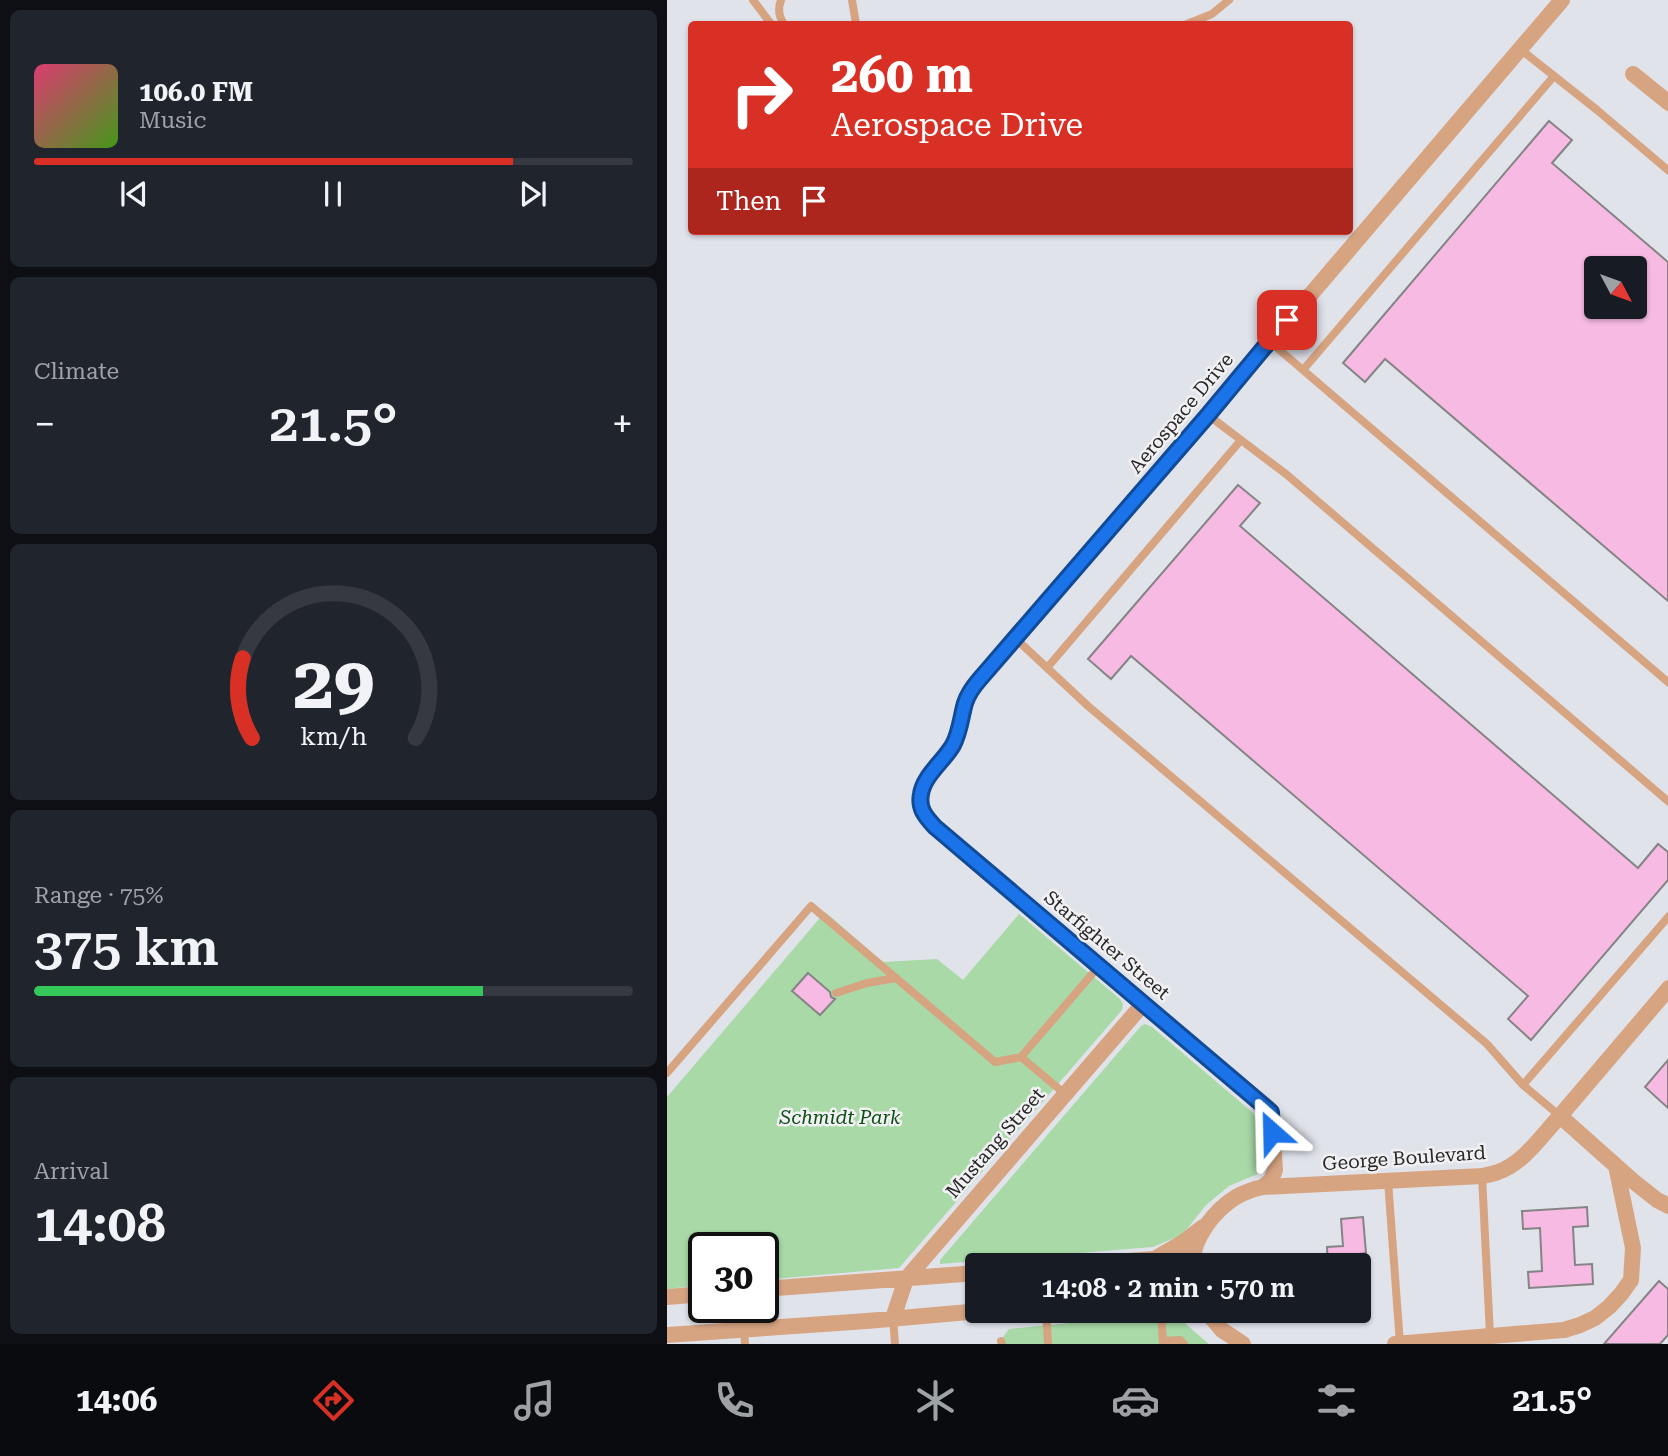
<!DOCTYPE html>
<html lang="en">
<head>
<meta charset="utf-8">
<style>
  body { margin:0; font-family:"Roboto Serif",serif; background:#20242c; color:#f1f3f6; height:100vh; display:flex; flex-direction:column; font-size:26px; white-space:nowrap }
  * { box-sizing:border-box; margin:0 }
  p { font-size:23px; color:#9ea1a6 }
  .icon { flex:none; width:38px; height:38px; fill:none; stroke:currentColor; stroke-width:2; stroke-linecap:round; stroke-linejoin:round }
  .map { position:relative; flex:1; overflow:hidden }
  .side { display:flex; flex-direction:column; gap:10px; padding:10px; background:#0d0f14; width:667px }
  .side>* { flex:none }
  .top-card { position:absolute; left:21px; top:21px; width:665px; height:214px; border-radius:7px; box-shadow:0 2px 5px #0004; background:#d93025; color:#fff; overflow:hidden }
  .needle { width:46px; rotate:131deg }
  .controls { position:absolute; left:917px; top:256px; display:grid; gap:14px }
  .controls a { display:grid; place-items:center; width:63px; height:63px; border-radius:7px; background:#171b24; box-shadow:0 2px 5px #0004; font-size:35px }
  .speed { position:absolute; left:21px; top:1232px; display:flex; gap:14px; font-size:35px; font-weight:700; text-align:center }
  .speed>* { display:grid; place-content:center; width:91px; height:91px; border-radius:50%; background:#171b24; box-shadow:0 2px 5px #0004; line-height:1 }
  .speed .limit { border:4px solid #111; border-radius:10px; background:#fff; color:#111 }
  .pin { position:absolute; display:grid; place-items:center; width:60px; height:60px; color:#fff; margin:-30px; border-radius:14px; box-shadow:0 4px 10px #0006 }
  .me { position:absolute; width:77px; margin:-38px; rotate:335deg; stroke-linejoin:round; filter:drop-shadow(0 0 5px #0008) }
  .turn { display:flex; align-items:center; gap:24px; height:147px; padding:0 28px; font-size:32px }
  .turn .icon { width:91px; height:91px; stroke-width:2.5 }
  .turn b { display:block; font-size:49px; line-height:60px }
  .then { display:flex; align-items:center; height:66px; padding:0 28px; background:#0003; gap:14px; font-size:26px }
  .big { font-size:52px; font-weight:600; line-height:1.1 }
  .side .card { flex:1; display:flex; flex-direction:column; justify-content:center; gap:10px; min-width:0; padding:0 24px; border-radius:10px; background:#20242c }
  .side .dial { align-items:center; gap:0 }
  .dial svg { height:182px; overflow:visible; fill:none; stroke:#363941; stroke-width:7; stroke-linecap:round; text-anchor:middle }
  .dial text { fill:#f1f3f6; stroke:none }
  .song { display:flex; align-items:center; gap:21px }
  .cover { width:84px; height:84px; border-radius:10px; background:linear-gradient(135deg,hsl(340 70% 55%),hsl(100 70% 35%)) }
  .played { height:7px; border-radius:4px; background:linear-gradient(90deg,#d93025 80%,#363941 80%) }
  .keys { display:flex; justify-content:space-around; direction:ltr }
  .heat { display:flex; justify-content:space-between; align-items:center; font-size:38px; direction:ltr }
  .charge { height:10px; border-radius:5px; background:linear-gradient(90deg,#34c759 75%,#363941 0) }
  .trip { position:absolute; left:298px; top:1253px; width:406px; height:70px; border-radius:7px; background:#171b24; box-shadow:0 2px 5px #0004; font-weight:600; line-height:70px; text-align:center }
  .dock { display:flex; height:112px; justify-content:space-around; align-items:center; background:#090b0e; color:#9ea1a6 }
  .dock .icon { width:49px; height:49px }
  .dock .current { color:#d93025 }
  .dock b { font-size:32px; color:#f1f3f6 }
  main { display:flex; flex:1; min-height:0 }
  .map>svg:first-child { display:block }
  .built { fill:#e1e3eb; fill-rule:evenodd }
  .green { fill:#a8d9a7 }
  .building { fill:#f7bae3; stroke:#858485; stroke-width:2; fill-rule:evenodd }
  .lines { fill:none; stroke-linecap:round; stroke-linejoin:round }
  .lane { stroke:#d7a482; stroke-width:8 }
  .street { stroke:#d7a482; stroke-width:16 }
  .route-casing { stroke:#114b97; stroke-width:18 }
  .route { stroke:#1a73e8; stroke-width:12 }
  .labels { text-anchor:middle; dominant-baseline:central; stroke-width:5; stroke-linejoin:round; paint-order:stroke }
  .street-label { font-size:19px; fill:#272727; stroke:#f1f1f3 }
  .park-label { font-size:19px; font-style:italic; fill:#0c4f14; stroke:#f1f1f3 }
</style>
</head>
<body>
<main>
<section class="side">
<div class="card">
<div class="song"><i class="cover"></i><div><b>106.0 FM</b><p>Music</p></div></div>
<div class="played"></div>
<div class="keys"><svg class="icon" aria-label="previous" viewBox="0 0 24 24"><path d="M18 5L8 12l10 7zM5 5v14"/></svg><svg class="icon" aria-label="pause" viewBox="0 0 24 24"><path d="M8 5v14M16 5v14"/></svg><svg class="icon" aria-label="next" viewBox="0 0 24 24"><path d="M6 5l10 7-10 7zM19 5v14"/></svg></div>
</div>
<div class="card"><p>Climate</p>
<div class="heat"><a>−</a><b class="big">21.5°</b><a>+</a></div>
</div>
<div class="card dial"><svg viewBox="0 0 100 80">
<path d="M14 69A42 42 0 1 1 86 69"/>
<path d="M14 69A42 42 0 0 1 10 34" stroke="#d93025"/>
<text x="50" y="56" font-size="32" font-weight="700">29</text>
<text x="50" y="72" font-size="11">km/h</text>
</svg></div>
<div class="card"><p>Range · 75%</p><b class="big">375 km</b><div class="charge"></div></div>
<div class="card"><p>Arrival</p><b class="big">14:08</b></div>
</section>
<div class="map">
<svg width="1002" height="1344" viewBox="0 0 1002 1344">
  <rect width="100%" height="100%" fill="#f1f1f3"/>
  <path class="built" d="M0 0H1001V1344H0ZM24 24H682V231H24ZM929 268H968V306H929ZM37 1248H96V1307H37ZM310 1265H691V1311H310Z"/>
  <path class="green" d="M158 912 216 962 270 959 296 980 352 914 453 999 456 1004 455 1010 232 1268 96 1280V1248H37V1285L0 1289V1097Z
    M478 1024 485 1027 585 1112C593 1124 600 1161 593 1173L562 1186 539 1205 520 1229 512 1236 486 1247 273 1264V1260L474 1026Z
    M506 1313 542 1344H331L342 1329Z"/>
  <path class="building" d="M882 121 905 140 885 163 1001 262V601L718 359 698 382 676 363ZM929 268H968V306H929Z
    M571 485 593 503 573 526 971 868 991 844 1001 852V880L864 1040 841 1019 861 996 464 656 444 679 421 659Z
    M141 973 163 992 164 997 168 999 153 1015 125 991Z
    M1001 1060V1108L978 1087Z
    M920 1207 921 1226 906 1227 908 1265 925 1264 926 1284 862 1288 861 1272 875 1271 873 1228 856 1229 855 1211Z
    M696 1217 699 1253 686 1255 687 1265H661L660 1247 676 1246 674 1219Z
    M992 1281 1001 1289V1335L993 1344H937Z"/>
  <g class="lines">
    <path class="lane" d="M86 0 104 24
      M114 0C111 8 112 17 117 24
      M185 0 189 24
      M520 24 545 14 562 0
      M853 49 930 110 1002 171
      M602 341 1002 683
      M636 370 887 76
      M541 415 619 474 1002 802
      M348 638 421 706 820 1044 856 1085 893 1116
      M380 668 574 440
      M169 993 200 983 229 978
      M354 1057 398 1094
      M0 1073 144 906 328 1062 354 1057 432 966
      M856 1085 1002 916
      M815 1176 823 1335
      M721 1181 733 1344
      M379 1311 381 1344
      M494 1311 496 1344
      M226 1318 228 1344
      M77 1329 78 1344
      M334 1341 335 1344
      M496 1341 513 1340 517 1344"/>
    <path class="street" d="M966 74 1002 103
      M893 1116 1002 988
      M596 1187 604 1180 608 1170 604 1112 268 827C259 817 251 808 254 794 257 775 277 762 286 745 293 732 294 717 299 703 301 694 306 687 312 680 508 455 701 227 895 0
      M491 1257 515 1243 536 1227
      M410 1265 526 1256
      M526 1265C524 1239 548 1210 569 1197 578 1192 586 1189 596 1187L815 1176C820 1175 826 1174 831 1172 857 1163 875 1135 893 1116L966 1181 990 1200 1002 1206
      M96 1289 310 1273
      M0 1297 37 1294
      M539 1311 555 1330 576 1344
      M226 1318 239 1279 476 1004
      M0 1335 200 1321 313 1311
      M728 1344 897 1330 913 1325 928 1318 942 1307 954 1294 964 1280 966 1248 949 1166"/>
  </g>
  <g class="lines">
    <defs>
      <path id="route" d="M605 1132 604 1112 268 827C259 817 251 809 254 794 257 775 277 761 286 745 293 732 294 717 298 703 301 694 306 687 312 680L541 415 620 320"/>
    </defs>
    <use href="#route" class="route-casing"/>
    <use href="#route" class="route"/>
  </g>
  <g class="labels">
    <g class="street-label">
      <text transform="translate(514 413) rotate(-50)">Aerospace Drive</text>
      <text transform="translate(440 945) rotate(40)">Starfighter Street</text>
      <text transform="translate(328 1143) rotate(-49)">Mustang Street</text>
      <text transform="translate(737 1158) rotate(-4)">George Boulevard</text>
    </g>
    <g class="park-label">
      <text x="173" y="1117">Schmidt Park</text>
    </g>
  </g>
</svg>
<div class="controls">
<a><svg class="needle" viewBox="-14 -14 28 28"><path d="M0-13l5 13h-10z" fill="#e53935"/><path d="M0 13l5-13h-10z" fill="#9ea1a6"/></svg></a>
</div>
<div class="speed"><div class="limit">30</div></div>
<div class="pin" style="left:620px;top:320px;background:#d93025"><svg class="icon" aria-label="arrive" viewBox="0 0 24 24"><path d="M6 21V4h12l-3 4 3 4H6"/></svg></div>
<svg class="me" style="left:605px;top:1132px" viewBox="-20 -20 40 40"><path d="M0-17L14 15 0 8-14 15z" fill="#1a73e8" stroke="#fff" stroke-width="4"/></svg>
<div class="trip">14:08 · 2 min · 570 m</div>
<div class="top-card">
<div class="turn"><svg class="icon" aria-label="right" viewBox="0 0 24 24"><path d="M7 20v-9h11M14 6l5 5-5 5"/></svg><div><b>260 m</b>Aerospace Drive</div></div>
<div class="then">Then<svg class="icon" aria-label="arrive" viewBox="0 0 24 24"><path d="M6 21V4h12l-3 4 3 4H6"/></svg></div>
</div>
</div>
</main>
<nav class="dock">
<b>14:06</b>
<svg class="icon current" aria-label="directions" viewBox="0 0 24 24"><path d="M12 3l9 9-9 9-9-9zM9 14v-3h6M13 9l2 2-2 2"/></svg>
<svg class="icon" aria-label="music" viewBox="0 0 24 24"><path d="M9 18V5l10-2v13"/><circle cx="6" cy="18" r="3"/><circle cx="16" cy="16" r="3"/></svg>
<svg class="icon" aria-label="phone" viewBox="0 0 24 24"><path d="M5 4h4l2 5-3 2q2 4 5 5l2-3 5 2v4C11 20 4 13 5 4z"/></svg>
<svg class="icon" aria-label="climate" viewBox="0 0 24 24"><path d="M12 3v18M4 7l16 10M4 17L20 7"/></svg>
<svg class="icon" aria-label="car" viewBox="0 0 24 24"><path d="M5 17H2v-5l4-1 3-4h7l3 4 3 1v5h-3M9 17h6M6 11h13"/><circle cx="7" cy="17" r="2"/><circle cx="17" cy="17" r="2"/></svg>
<svg class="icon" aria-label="filters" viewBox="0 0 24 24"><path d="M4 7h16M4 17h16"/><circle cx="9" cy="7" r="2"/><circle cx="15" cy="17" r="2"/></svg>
<b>21.5°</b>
</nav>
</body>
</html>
